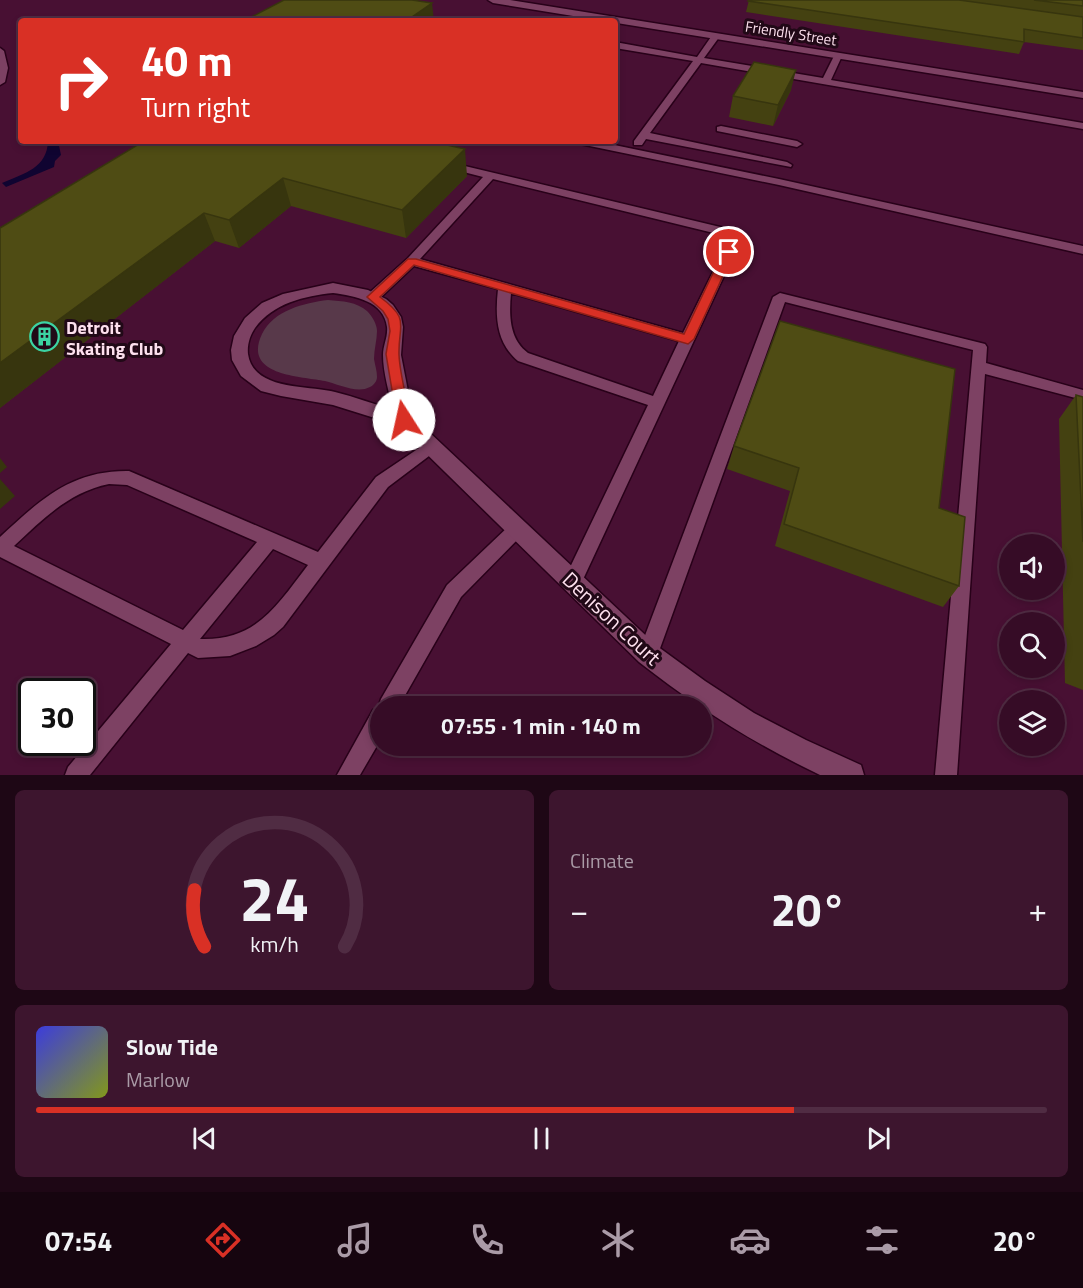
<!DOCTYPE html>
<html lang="en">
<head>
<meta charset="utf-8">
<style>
  body { margin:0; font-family:"Titillium Web",sans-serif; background:#3d152e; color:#f1f3f6; height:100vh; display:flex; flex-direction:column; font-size:22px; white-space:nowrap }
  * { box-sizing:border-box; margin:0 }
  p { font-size:20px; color:#aa9ba7 }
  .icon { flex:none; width:33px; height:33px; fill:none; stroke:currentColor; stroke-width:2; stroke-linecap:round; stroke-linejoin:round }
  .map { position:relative; height:775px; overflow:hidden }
  .drawer { display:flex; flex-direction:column; gap:15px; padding:15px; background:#1e0715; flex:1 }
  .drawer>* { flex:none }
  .top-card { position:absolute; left:18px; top:18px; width:600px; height:126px; border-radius:6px; box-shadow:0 3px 9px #0003,0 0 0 2px #502c43; background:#d93025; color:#fff; overflow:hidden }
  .fabs { position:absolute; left:999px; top:534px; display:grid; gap:12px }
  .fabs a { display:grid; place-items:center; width:66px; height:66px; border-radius:50%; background:#360c26; box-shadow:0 3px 9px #0003,0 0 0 2px #502c43; font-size:30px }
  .speed { position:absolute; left:18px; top:678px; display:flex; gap:12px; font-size:30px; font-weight:700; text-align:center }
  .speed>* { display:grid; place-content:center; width:78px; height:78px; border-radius:50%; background:#360c26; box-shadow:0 3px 9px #0003,0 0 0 2px #502c43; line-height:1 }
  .speed .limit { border:3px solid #111; border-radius:9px; background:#fff; color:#111 }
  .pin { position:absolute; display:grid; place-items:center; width:51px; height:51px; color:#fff; margin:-26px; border:3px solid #fff; border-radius:50%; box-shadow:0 2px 6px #0007 }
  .me { position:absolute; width:66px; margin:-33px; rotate:350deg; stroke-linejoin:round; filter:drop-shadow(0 0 4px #0008) }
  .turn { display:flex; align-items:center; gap:21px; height:126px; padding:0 24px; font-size:27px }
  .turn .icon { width:78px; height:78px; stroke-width:2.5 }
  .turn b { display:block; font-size:42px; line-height:51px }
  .big { font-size:45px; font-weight:700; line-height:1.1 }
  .drawer .widget { flex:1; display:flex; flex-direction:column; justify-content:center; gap:9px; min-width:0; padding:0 21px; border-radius:9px; background:#3d152e }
  .drawer .dial { align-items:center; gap:0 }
  .dial svg { height:156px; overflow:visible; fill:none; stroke:#502c43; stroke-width:7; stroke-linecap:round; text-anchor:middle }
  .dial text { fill:#f1f3f6; stroke:none }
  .song { display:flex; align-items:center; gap:18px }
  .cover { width:72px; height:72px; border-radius:9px; background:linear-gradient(135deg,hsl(240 70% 55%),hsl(70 70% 35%)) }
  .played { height:6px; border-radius:3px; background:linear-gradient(90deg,#d93025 75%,#502c43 75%) }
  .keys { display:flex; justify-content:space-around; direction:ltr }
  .heat { display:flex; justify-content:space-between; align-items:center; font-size:33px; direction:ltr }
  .drawer .tiles { flex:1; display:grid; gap:15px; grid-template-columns:1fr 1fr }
  .widget:last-child { grid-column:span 2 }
  .trip { position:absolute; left:370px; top:696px; width:342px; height:60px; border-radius:30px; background:#360c26; box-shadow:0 3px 9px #0003,0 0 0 2px #502c43; font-weight:700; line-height:60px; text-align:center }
  .dock { display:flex; height:96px; justify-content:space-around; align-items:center; background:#16050f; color:#aa9ba7 }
  .dock .icon { width:42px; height:42px }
  .dock .active { color:#d93025 }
  .dock b { font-size:27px; color:#f1f3f6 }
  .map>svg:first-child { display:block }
  .green { fill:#58394a }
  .water { fill:#100431 }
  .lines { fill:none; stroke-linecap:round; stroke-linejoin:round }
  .service-casing { stroke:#280119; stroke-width:3 }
  .minor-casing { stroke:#280119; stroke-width:3 }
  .service { fill:#7d4163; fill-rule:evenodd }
  .minor { fill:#7d4163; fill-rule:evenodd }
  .wall { fill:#444111 }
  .shaded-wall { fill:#37350e }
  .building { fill:#4f4c14; stroke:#37350e; stroke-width:1.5 }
  .route { fill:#d93025; stroke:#8d1f18; stroke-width:1.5 }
  .labels { text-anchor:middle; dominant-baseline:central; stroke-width:6; stroke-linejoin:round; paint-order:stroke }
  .far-street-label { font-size:15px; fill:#fde0ee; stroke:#210917 }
  .poi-label { font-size:18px; font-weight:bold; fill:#fde0ee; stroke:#210917; text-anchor:start }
  .near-street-label { font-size:21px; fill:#fde0ee; stroke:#210917 }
</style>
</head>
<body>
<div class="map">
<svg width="1083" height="775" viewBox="0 0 1083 775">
  <rect width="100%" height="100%" fill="#481033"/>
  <path class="green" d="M328 300C342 301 357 302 367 311 372 316 377 324 377 331 377 340 374 349 374 359 375 365 377 371 377 377 377 381 374 385 370 387 357 394 338 384 325 381 301 376 242 376 262 334 274 310 304 303 328 300Z"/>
  <path class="water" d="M48 141H58L61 155 55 161 54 167 6 187 2 183C25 173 47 168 48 141Z"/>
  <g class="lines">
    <defs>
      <path id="service" d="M713 34 720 36 704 58 823 78 834 56 838 53 842 56 831 80 1083 123V129L701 63 650 133 787 162 792 165 791 167 646 139 642 145H634V141L693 61 615 48V42L697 57Z
        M0 48 4 51 8 68 5 82 0 85Z
        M721 126 797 141 802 144 797 147 717 131V127Z
        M575 141H595L779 179 1083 246V254L779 185 580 144Z
        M448 162 737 231 743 235 579 588 572 590 565 588 563 582 648 405 518 361C496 343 495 316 498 289L414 266 378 300H368L366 297 368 294 408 258 483 177 444 167 443 165ZM493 179 730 237 683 333 420 259ZM511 293 679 341 653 396 528 353C509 339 509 315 511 293Z
        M780 293 985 344 987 347 986 363 1083 390V400L985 374 957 775H935L973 350 785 302 658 654 655 661 648 664 641 661 638 654 773 297Z
        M431 440 437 442 439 446 437 450 388 487 283 627 274 635 256 646 230 656 198 658 188 653 90 775H65L68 767 171 644 0 557V537C40 500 71 470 129 471L318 552 376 477ZM109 484 127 485 257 542 183 630 14 546C43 519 69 492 109 484ZM273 549 308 565C277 605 257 641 200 639Z
        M517 521 523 524 526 529 523 534 461 597 399 706H381V739L360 775H337L373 710 378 708 381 699 447 585 511 524Z"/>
      <path id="minor" d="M488 0H510L1083 92V98L493 3Z
        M333 283 368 290 386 299 393 305 401 317 403 327 401 355 413 417 657 646 705 681 754 713 806 740 861 765 864 775H820L814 772C750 741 695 706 639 662L397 425 333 405 281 396 261 391 241 376 232 360 231 350 234 336 245 318 262 303 283 294ZM333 293C355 296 384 301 387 327 388 337 383 345 383 355 383 373 389 392 393 410 374 404 355 397 335 392 309 385 253 391 248 354 247 345 250 335 255 328 273 303 305 296 333 293Z"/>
    </defs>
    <use href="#service" class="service-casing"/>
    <use href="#minor" class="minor-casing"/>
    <use href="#service" class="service"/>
    <use href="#minor" class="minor"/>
  </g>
  <path class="wall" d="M749 0H1083V50L1024 42 1019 54 746 12Z
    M791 90 773 126 729 117 733 96Z
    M144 141 467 176 406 238 291 206 239 248 215 241 0 408V228Z
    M1076 395 1083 397V690L1065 683 1059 419Z
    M734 446 939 508 959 586 943 607 775 546 790 491 727 469Z"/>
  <path class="shaded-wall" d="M432 3 434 21H406Z
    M796 70 791 90 773 126 778 105Z
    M465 149 467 176 406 238 402 210Z
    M283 178 291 206 239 248 229 220Z
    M204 213 215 241 0 408V363Z
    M0 458 7 467 0 473Z
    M0 479 15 496 0 509Z"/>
  <path class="building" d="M284 0H412L432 3 406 21H244Z
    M749 0H959L1083 17V38L1024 29V42L748 1Z
    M1034 0H1083V6Z
    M754 62 796 70 778 105 733 96Z
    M144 141H429L465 149 402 210 283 178 229 220 204 213 0 363V228Z
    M780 321 955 369 939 508 965 517 959 586 784 524 799 468 734 446Z
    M1076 395 1083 397V542Z"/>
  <path class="route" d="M729 249 734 252 694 339 688 344 414 265 380 297C411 320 398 324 399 355 400 376 407 399 411 420L404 426 397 420 386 354 390 331 388 319 383 311 367 297 408 259H416L684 334 723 252Z"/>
  <defs>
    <symbol id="building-ring" viewBox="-11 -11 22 22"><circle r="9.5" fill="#210917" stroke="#3cd4a3" stroke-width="1.5"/><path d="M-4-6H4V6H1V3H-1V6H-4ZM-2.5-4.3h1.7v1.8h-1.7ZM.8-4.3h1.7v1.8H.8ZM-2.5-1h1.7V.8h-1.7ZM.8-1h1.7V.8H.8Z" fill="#3cd4a3"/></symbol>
  </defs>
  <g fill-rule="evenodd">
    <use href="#building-ring" x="28" y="320" width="33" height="33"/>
  </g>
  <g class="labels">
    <g class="far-street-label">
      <text transform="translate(791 33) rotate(9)">Friendly Street</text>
    </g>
    <g class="poi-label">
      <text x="66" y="327">Detroit<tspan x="66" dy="21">Skating Club</tspan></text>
    </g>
    <g class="near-street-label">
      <text transform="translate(612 618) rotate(43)">Denison Court</text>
    </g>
  </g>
</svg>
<div class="fabs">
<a><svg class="icon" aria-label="sound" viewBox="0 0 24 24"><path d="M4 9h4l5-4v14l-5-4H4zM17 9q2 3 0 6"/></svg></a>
<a><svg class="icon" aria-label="search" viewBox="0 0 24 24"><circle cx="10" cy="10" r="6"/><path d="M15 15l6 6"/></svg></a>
<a><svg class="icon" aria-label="layers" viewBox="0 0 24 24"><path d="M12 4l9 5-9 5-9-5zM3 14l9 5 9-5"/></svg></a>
</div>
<div class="speed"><div class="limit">30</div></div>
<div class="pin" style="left:729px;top:252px;background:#d93025"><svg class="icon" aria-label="arrive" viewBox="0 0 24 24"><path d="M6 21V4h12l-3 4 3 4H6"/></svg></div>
<svg class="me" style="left:404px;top:420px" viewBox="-20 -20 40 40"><circle r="19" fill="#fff"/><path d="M0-13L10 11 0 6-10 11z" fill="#d93025"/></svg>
<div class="trip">07:55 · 1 min · 140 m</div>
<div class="top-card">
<div class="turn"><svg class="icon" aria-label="right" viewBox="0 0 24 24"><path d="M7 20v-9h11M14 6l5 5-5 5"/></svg><div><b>40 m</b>Turn right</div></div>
</div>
</div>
<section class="drawer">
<div class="tiles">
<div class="widget dial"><svg viewBox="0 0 100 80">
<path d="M14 69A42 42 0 1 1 86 69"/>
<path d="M14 69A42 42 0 0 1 9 40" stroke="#d93025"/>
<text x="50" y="56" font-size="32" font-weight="700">24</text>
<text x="50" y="72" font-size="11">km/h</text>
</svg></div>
<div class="widget"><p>Climate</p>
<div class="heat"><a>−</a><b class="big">20°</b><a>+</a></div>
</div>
<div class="widget">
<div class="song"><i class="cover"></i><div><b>Slow Tide</b><p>Marlow</p></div></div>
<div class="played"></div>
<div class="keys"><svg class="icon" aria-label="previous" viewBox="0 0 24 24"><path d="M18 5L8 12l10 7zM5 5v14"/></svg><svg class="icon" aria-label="pause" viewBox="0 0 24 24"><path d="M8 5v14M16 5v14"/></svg><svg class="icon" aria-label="next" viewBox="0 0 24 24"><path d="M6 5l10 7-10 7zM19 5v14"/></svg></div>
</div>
</div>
</section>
<nav class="dock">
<b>07:54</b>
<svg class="icon active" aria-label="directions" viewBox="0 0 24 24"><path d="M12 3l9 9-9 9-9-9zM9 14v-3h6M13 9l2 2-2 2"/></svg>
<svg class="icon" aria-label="music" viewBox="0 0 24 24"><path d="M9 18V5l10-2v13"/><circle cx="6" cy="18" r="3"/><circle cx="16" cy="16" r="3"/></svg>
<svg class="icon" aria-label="phone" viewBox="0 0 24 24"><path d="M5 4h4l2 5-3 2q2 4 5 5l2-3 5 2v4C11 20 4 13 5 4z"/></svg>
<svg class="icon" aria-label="climate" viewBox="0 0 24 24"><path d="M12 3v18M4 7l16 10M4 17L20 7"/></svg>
<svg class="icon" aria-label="car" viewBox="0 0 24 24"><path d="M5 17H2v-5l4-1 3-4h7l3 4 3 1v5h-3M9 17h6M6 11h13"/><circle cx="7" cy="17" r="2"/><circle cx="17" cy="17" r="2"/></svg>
<svg class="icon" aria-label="filters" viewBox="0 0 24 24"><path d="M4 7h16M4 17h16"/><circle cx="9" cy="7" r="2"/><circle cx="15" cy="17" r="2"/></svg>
<b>20°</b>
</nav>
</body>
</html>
